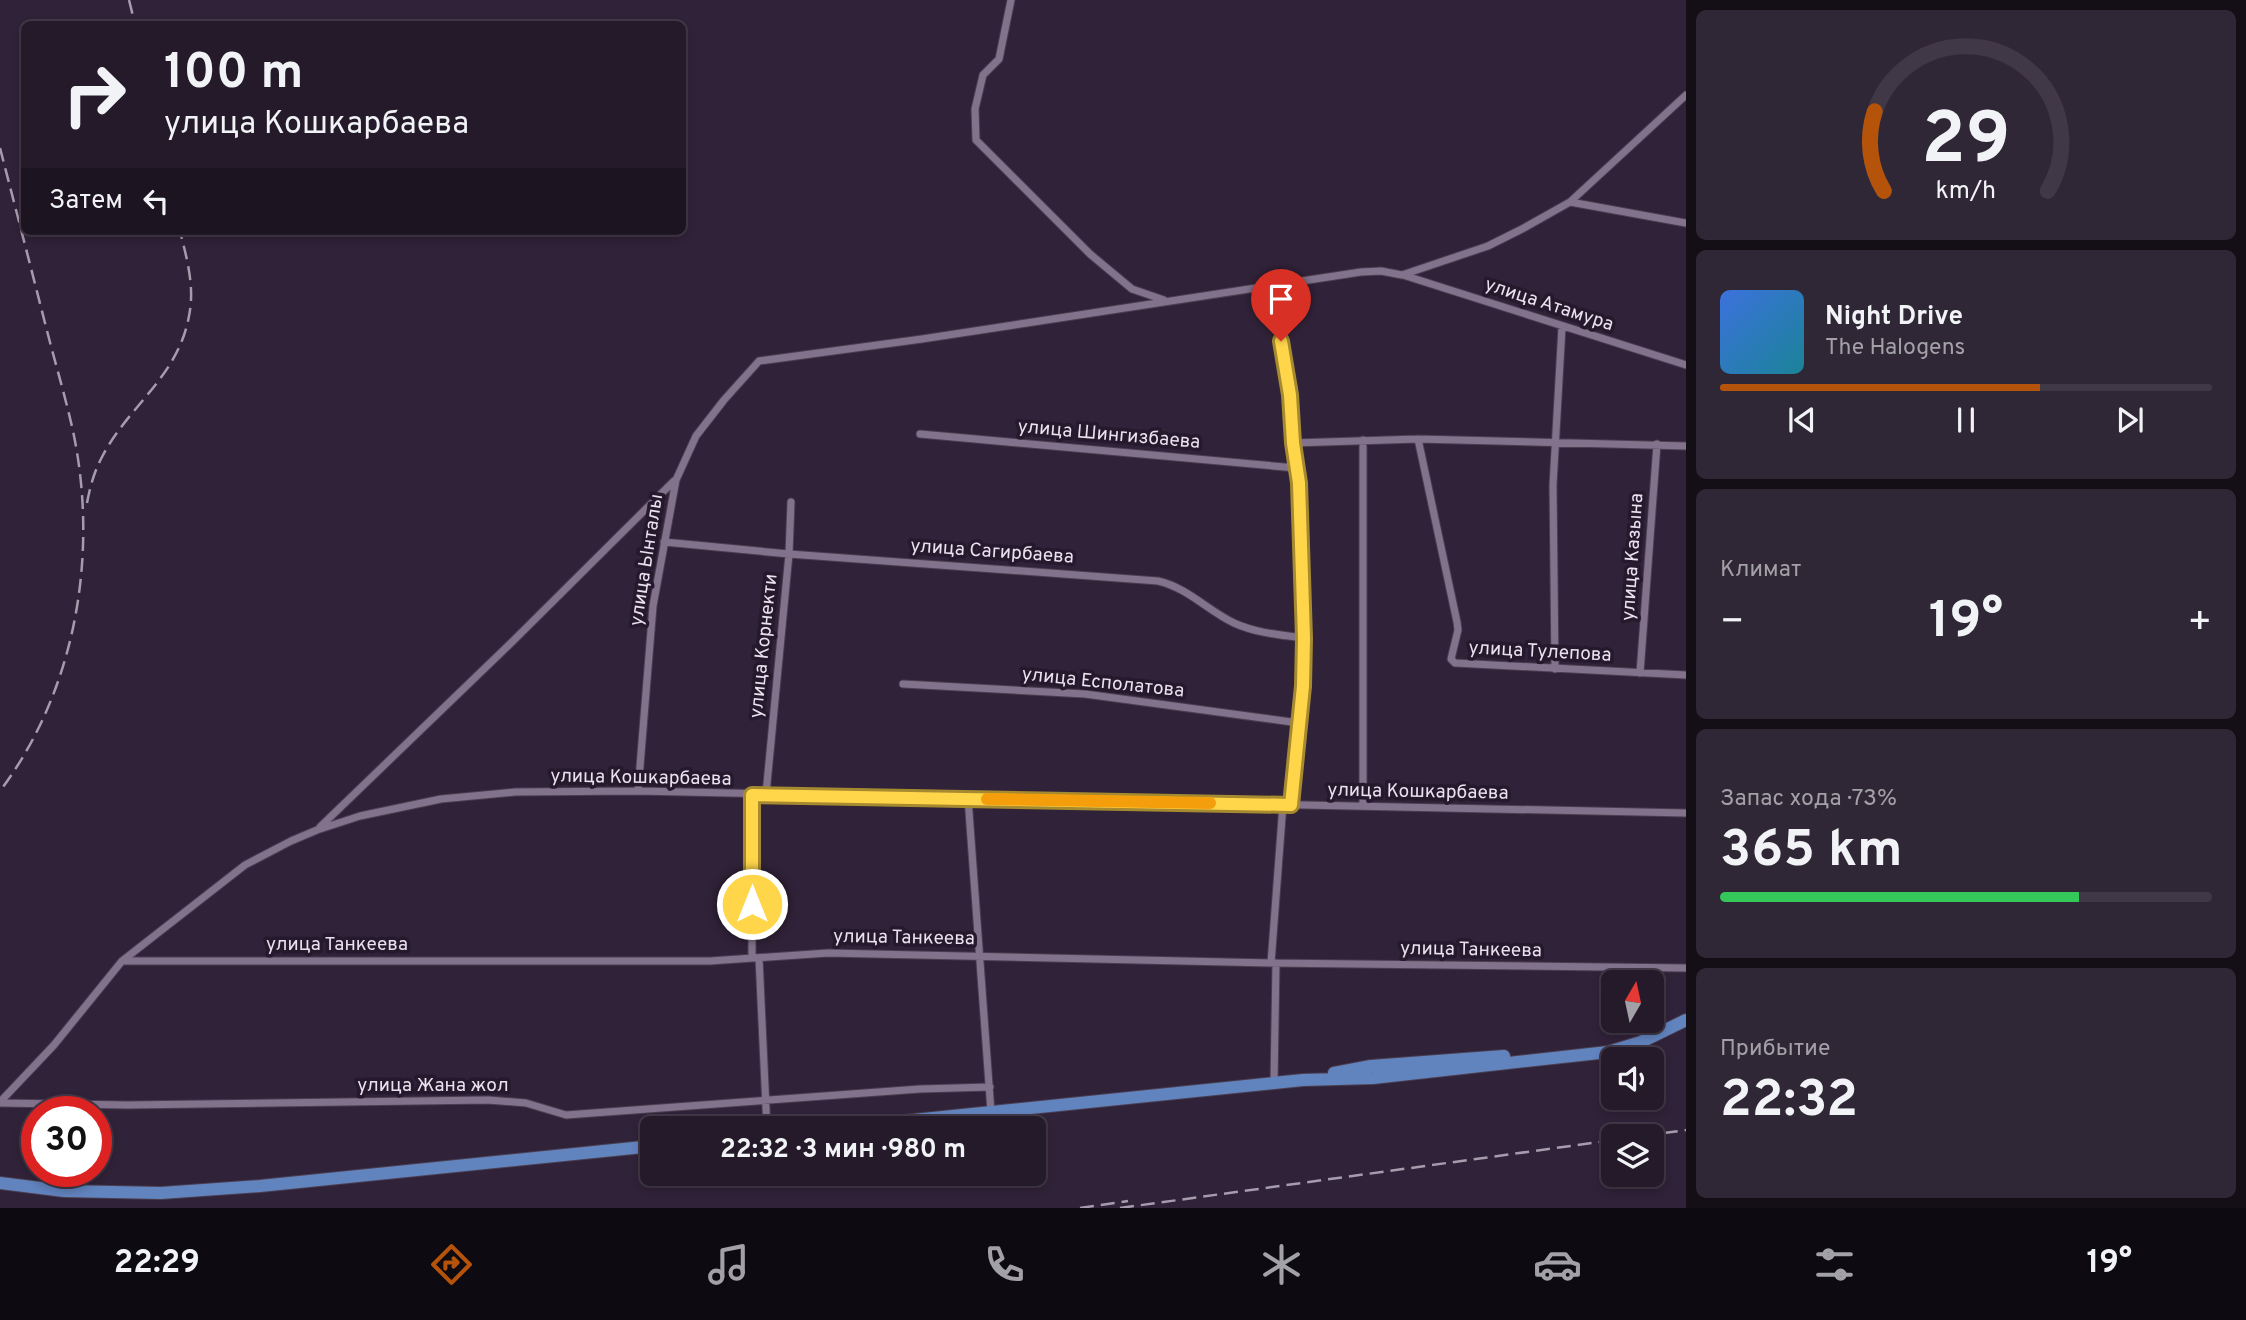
<!DOCTYPE html>
<html lang="ru">
<head>
<meta charset="utf-8">
<style>
  body { margin:0; font-family:Overpass,sans-serif; background:#302736; color:#f1f3f6; height:100vh; display:flex; flex-direction:column; font-size:26px; white-space:nowrap }
  * { box-sizing:border-box; margin:0 }
  p { font-size:23px; color:#a3a1a8 }
  .icon { flex:none; width:38px; height:38px; fill:none; stroke:currentColor; stroke-width:2; stroke-linecap:round; stroke-linejoin:round }
  .map { position:relative; flex:1; overflow:hidden }
  .panel { display:flex; flex-direction:column; gap:10px; padding:10px; background:#140e17; width:560px }
  .panel>* { flex:none }
  .guide { position:absolute; left:21px; top:21px; width:665px; height:214px; border-radius:10px; box-shadow:0 4px 10px #0003,0 0 0 2px #413847; background:#241a2a; color:#f1f3f6; overflow:hidden }
  .needle { width:46px; rotate:9deg }
  .buttons { position:absolute; left:1601px; top:970px; display:grid; gap:14px }
  .buttons a { display:grid; place-items:center; width:63px; height:63px; border-radius:10px; background:#241a2a; box-shadow:0 4px 10px #0003,0 0 0 2px #413847; font-size:35px }
  .speed { position:absolute; left:21px; top:1096px; display:flex; gap:14px; font-size:35px; font-weight:700; text-align:center }
  .speed>* { display:grid; place-content:center; width:91px; height:91px; border-radius:50%; background:#241a2a; box-shadow:0 4px 10px #0003,0 0 0 2px #413847; line-height:1 }
  .speed .limit { border:10px solid #d22; background:#fff; color:#111 }
  .pin { position:absolute; display:grid; place-items:center; width:60px; height:60px; color:#fff; margin:-72px -30px; border-radius:50% 50% 50% 0; rotate:-45deg; box-shadow:0 0 7px #0007 }
  .pin .icon { rotate:45deg }
  .me { position:absolute; width:77px; margin:-38px; rotate:0deg; stroke-linejoin:round; filter:drop-shadow(0 0 5px #0008) }
  .turn { display:flex; align-items:center; gap:24px; height:147px; padding:0 28px; font-size:32px }
  .turn .icon { width:91px; height:91px; stroke-width:2.5 }
  .turn b { display:block; font-size:49px; line-height:60px }
  .then { display:flex; align-items:center; height:66px; padding:0 28px; background:#0003; gap:14px; font-size:26px }
  .big { font-size:52px; font-weight:700; line-height:1.1 }
  .panel .tile { flex:1; display:flex; flex-direction:column; justify-content:center; gap:10px; min-width:0; padding:0 24px; border-radius:10px; background:#302736 }
  .panel .dial { align-items:center; gap:0 }
  .dial svg { height:182px; overflow:visible; fill:none; stroke:#413847; stroke-width:7; stroke-linecap:round; text-anchor:middle }
  .dial text { fill:#f1f3f6; stroke:none }
  .song { display:flex; align-items:center; gap:21px }
  .cover { width:84px; height:84px; border-radius:10px; background:linear-gradient(135deg,hsl(220 70% 55%),hsl(190 70% 35%)) }
  .played { height:7px; border-radius:4px; background:linear-gradient(90deg,#b45309 65%,#413847 65%) }
  .keys { display:flex; justify-content:space-around; direction:ltr }
  .heat { display:flex; justify-content:space-between; align-items:center; font-size:38px; direction:ltr }
  .charge { height:10px; border-radius:5px; background:linear-gradient(90deg,#34c759 73%,#413847 0) }
  .trip { position:absolute; left:640px; top:1116px; width:406px; height:70px; border-radius:10px; background:#241a2a; box-shadow:0 4px 10px #0003,0 0 0 2px #413847; font-weight:700; line-height:70px; text-align:center }
  .dock { display:flex; height:112px; justify-content:space-around; align-items:center; background:#0e0a11; color:#a3a1a8 }
  .dock .icon { width:49px; height:49px }
  .dock .selected { color:#b45309 }
  .dock b { font-size:32px; color:#f1f3f6 }
  main { display:flex; flex:1; min-height:0 }
  .map>svg:first-child { display:block }
  .lines { fill:none; stroke-linecap:round; stroke-linejoin:round }
  .minor-casing { stroke:#4a3e50; stroke-width:9 }
  .primary-casing { stroke:#4a3e50; stroke-width:14 }
  .minor { stroke:#83728c; stroke-width:7 }
  .primary { stroke:#6183be; stroke-width:12 }
  .rail { stroke:#a79cad; stroke-width:2.5; stroke-dasharray:14 7; stroke-linecap:butt }
  .route-casing { stroke:#a68a30; stroke-width:18 }
  .route { stroke:#ffd54a; stroke-width:12 }
  .slow { stroke:#f59e0b; stroke-width:12 }
  .labels { text-anchor:middle; dominant-baseline:central; stroke-width:7; stroke-linejoin:round; paint-order:stroke }
  .street-label { font-size:19px; fill:#eae1ef; stroke:#26182d }
</style>
</head>
<body>
<main>
<div class="map">
<svg width="1686" height="1208" viewBox="0 0 1686 1208">
  <rect width="100%" height="100%" fill="#302238"/>
  <g class="lines">
    <defs>
      <path id="minor" d="M1011 0 999 59 983 75 975 109 976 140 1090 254 1132 289 1164 300
        M1570 202 1686 223
        M1403 275 1686 365
        M1271 287C1297 417 1307 550 1303 683 1302 724 1295 765 1291 805
        M920 434 1296 468
        M1418 439 1457 622 1458 630 1451 659 1455 663 1686 675
        M1363 440V806
        M1293 443 1418 439 1686 446
        M664 542 789 554 1158 581C1188 588 1207 610 1234 623 1256 633 1280 635 1304 638
        M1555 669 1553 485 1562 327
        M1640 673 1657 444
        M903 684 1085 694 1299 723
        M638 791 653 606 676 480 696 436 724 400 759 361 922 339 1361 272 1381 271 1402 275 1488 246 1522 229 1570 202 1686 95
        M766 794 789 554 791 502
        M752 795V958
        M968 798 991 1112
        M320 827 512 642 674 481
        M759 958 767 1129
        M123 961H710L828 953 1271 963 1686 968
        M1271 963 1283 804
        M1274 1083 1276 963
        M0 1102 54 1045 122 961 245 865 291 841 317 830 360 816 441 799 515 792 638 791 1686 813
        M0 1103 128 1105 488 1100 526 1103 566 1115 920 1089 990 1087"/>
      <path id="primary" d="M1334 1073 1371 1066 1504 1056
        M826 1129 1303 1080 1373 1078 1608 1052 1641 1042 1686 1020
        M0 1183 64 1191 161 1193 260 1186 653 1146"/>
    </defs>
    <use href="#minor" class="minor-casing"/>
    <use href="#primary" class="primary-casing"/>
    <use href="#minor" class="minor"/>
    <use href="#primary" class="primary"/>
    <path class="rail" d="M129 0 135 24
      M0 148C15 206 30 264 45 323 54 359 65 395 73 431 99 554 76 690 0 791
      M87 503C90 487 94 472 102 457 128 406 178 377 189 316 195 287 187 259 180 231
      M1643 1136 1686 1130
      M1080 1208 1128 1201
      M1120 1208 1614 1140"/>
  </g>
  <g class="lines">
    <defs>
      <path id="route" d="M752 904V795L1291 805 1303 686 1304 638 1299 483 1293 443 1290 395 1281 341"/>
    </defs>
    <use href="#route" class="route-casing"/>
    <use href="#route" class="route"/>
    <path class="slow" d="M987 799 1210 803"/>
  </g>
  <g class="labels">
    <g class="street-label">
      <text transform="translate(1549 305) rotate(18)">улица Атамура</text>
      <text transform="translate(1109 435) rotate(5)">улица Шингизбаева</text>
      <text transform="translate(992 552) rotate(4)">улица Сагирбаева</text>
      <text transform="translate(1633 557) rotate(-86)">улица Казына</text>
      <text transform="translate(647 560) rotate(-81)">улица Ынталы</text>
      <text transform="translate(764 646) rotate(-84)">улица Корнекти</text>
      <text transform="translate(1540 652) rotate(3)">улица Тулепова</text>
      <text transform="translate(1103 683) rotate(6)">улица Есполатова</text>
      <text transform="translate(641 778) rotate(1)">улица Кошкарбаева</text>
      <text transform="translate(1418 792) rotate(1)">улица Кошкарбаева</text>
      <text transform="translate(904 938) rotate(1)">улица Танкеева</text>
      <text x="337" y="945">улица Танкеева</text>
      <text transform="translate(1471 950) rotate(1)">улица Танкеева</text>
      <text x="433" y="1086">улица Жана жол</text>
    </g>
  </g>
</svg>
<div class="buttons">
<a><svg class="needle" viewBox="-14 -14 28 28"><path d="M0-13l5 13h-10z" fill="#e53935"/><path d="M0 13l5-13h-10z" fill="#a3a1a8"/></svg></a>
<a><svg class="icon" aria-label="sound" viewBox="0 0 24 24"><path d="M4 9h4l5-4v14l-5-4H4zM17 9q2 3 0 6"/></svg></a>
<a><svg class="icon" aria-label="layers" viewBox="0 0 24 24"><path d="M12 4l9 5-9 5-9-5zM3 14l9 5 9-5"/></svg></a>
</div>
<div class="speed"><div class="limit">30</div></div>
<div class="pin" style="left:1281px;top:341px;background:#d93025"><svg class="icon" aria-label="arrive" viewBox="0 0 24 24"><path d="M6 21V4h12l-3 4 3 4H6"/></svg></div>
<svg class="me" style="left:752px;top:904px" viewBox="-20 -20 40 40"><circle r="17" fill="#ffd54a" stroke="#fff" stroke-width="3"/><path d="M0-11L8 9 0 5-8 9z" fill="#fff"/></svg>
<div class="trip">22:32 · 3 мин · 980 m</div>
<div class="guide">
<div class="turn"><svg class="icon" aria-label="right" viewBox="0 0 24 24"><path d="M7 20v-9h11M14 6l5 5-5 5"/></svg><div><b>100 m</b>улица Кошкарбаева</div></div>
<div class="then">Затем<svg class="icon" aria-label="left" viewBox="0 0 24 24"><path d="M17 20v-9H6M10 6l-5 5 5 5"/></svg></div>
</div>
</div>
<section class="panel">
<div class="tile dial"><svg viewBox="0 0 100 80">
<path d="M14 69A42 42 0 1 1 86 69"/>
<path d="M14 69A42 42 0 0 1 10 34" stroke="#b45309"/>
<text x="50" y="56" font-size="32" font-weight="700">29</text>
<text x="50" y="72" font-size="11">km/h</text>
</svg></div>
<div class="tile">
<div class="song"><i class="cover"></i><div><b>Night Drive</b><p>The Halogens</p></div></div>
<div class="played"></div>
<div class="keys"><svg class="icon" aria-label="previous" viewBox="0 0 24 24"><path d="M18 5L8 12l10 7zM5 5v14"/></svg><svg class="icon" aria-label="pause" viewBox="0 0 24 24"><path d="M8 5v14M16 5v14"/></svg><svg class="icon" aria-label="next" viewBox="0 0 24 24"><path d="M6 5l10 7-10 7zM19 5v14"/></svg></div>
</div>
<div class="tile"><p>Климат</p>
<div class="heat"><a>−</a><b class="big">19°</b><a>+</a></div>
</div>
<div class="tile"><p>Запас хода · 73%</p><b class="big">365 km</b><div class="charge"></div></div>
<div class="tile"><p>Прибытие</p><b class="big">22:32</b></div>
</section>
</main>
<nav class="dock">
<b>22:29</b>
<svg class="icon selected" aria-label="directions" viewBox="0 0 24 24"><path d="M12 3l9 9-9 9-9-9zM9 14v-3h6M13 9l2 2-2 2"/></svg>
<svg class="icon" aria-label="music" viewBox="0 0 24 24"><path d="M9 18V5l10-2v13"/><circle cx="6" cy="18" r="3"/><circle cx="16" cy="16" r="3"/></svg>
<svg class="icon" aria-label="phone" viewBox="0 0 24 24"><path d="M5 4h4l2 5-3 2q2 4 5 5l2-3 5 2v4C11 20 4 13 5 4z"/></svg>
<svg class="icon" aria-label="climate" viewBox="0 0 24 24"><path d="M12 3v18M4 7l16 10M4 17L20 7"/></svg>
<svg class="icon" aria-label="car" viewBox="0 0 24 24"><path d="M5 17H2v-5l4-1 3-4h7l3 4 3 1v5h-3M9 17h6M6 11h13"/><circle cx="7" cy="17" r="2"/><circle cx="17" cy="17" r="2"/></svg>
<svg class="icon" aria-label="filters" viewBox="0 0 24 24"><path d="M4 7h16M4 17h16"/><circle cx="9" cy="7" r="2"/><circle cx="15" cy="17" r="2"/></svg>
<b>19°</b>
</nav>
</body>
</html>
